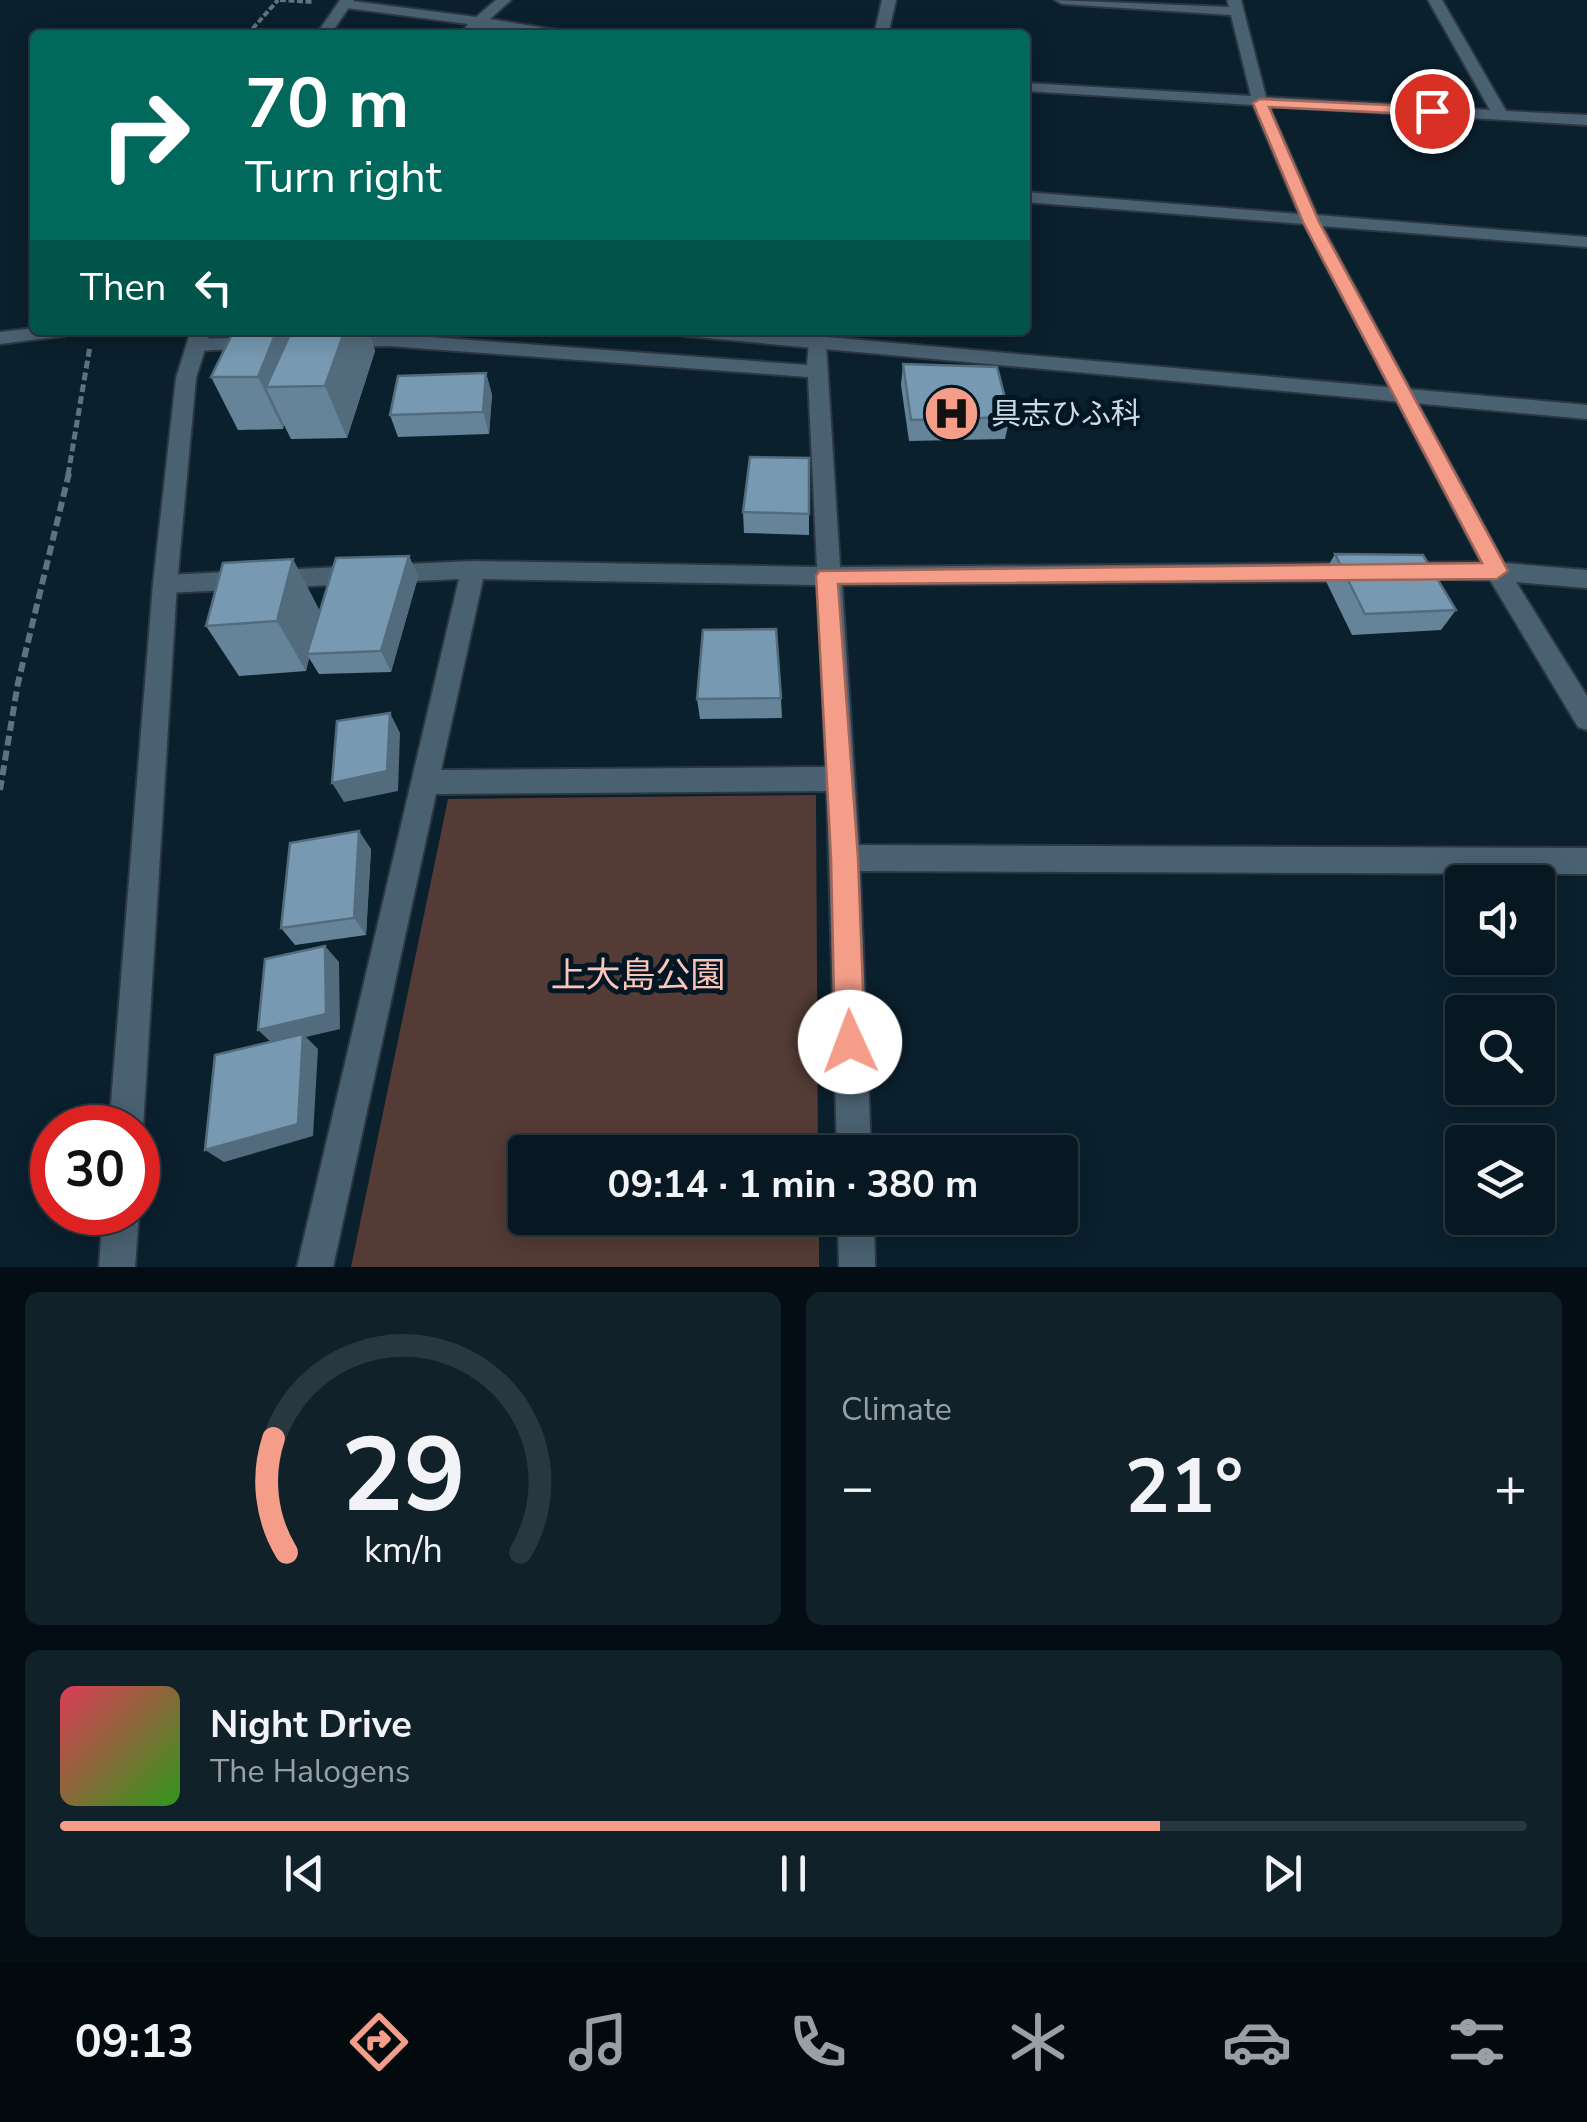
<!DOCTYPE html>
<html lang="en">
<head>
<meta charset="utf-8">
<style>
  body { margin:0; font-family:"Nunito Sans","Noto Sans JP",sans-serif; background:#11212a; color:#f1f3f6; height:100vh; display:flex; flex-direction:column; font-size:38px; white-space:nowrap }
  * { box-sizing:border-box; margin:0 }
  p { font-size:32px; color:#98a0a5 }
  .icon { flex:none; width:55px; height:55px; fill:none; stroke:currentColor; stroke-width:2; stroke-linecap:round; stroke-linejoin:round }
  .map { position:relative; height:1267px; overflow:hidden }
  .details { display:flex; flex-direction:column; gap:25px; padding:25px; background:#040d13; flex:1 }
  .details>* { flex:none }
  .top-card { position:absolute; left:30px; top:30px; width:1000px; height:305px; border-radius:10px; box-shadow:0 5px 25px #0003,0 0 0 2px #293740; background:#00695c; color:#fff; overflow:hidden }
  .controls { position:absolute; left:1445px; top:865px; display:grid; gap:20px }
  .controls a { display:grid; place-items:center; width:110px; height:110px; border-radius:10px; background:#081822; box-shadow:0 5px 25px #0003,0 0 0 2px #293740; font-size:50px }
  .speed { position:absolute; left:30px; top:1105px; display:flex; gap:20px; font-size:50px; font-weight:700; text-align:center }
  .speed>* { display:grid; place-content:center; width:130px; height:130px; border-radius:50%; background:#081822; box-shadow:0 5px 25px #0003,0 0 0 2px #293740; line-height:1 }
  .speed .limit { border:15px solid #d22; background:#fff; color:#111 }
  .pin { position:absolute; display:grid; place-items:center; width:85px; height:85px; color:#fff; margin:-42px; border:5px solid #fff; border-radius:50%; box-shadow:0 2px 10px #0007 }
  .me { position:absolute; width:110px; margin:-55px; rotate:358deg; stroke-linejoin:round; filter:drop-shadow(0 0 8px #0008) }
  .turn { display:flex; align-items:center; gap:35px; height:210px; padding:0 50px; font-size:45px }
  .turn .icon { width:130px; height:130px; stroke-width:2.5 }
  .turn b { display:block; font-size:70px; line-height:85px }
  .then { display:flex; align-items:center; height:95px; padding:0 50px; background:#0003; gap:20px; font-size:38px }
  .big { font-size:75px; font-weight:700; line-height:1.1 }
  .details .widget { flex:1; display:flex; flex-direction:column; justify-content:center; gap:15px; min-width:0; padding:0 35px; border-radius:15px; background:#11212a }
  .details .dial { align-items:center; gap:0 }
  .dial svg { height:260px; overflow:visible; fill:none; stroke:#293740; stroke-width:7; stroke-linecap:round; text-anchor:middle }
  .dial text { fill:#f1f3f6; stroke:none }
  .song { display:flex; align-items:center; gap:30px }
  .cover { width:120px; height:120px; border-radius:15px; background:linear-gradient(135deg,hsl(350 70% 55%),hsl(110 70% 35%)) }
  .played { height:10px; border-radius:5px; background:linear-gradient(90deg,#f49e8a 75%,#293740 75%) }
  .keys { display:flex; justify-content:space-around; direction:ltr }
  .heat { display:flex; justify-content:space-between; align-items:center; font-size:55px; direction:ltr }
  .details .tiles { flex:1; display:grid; gap:25px; grid-template-columns:1fr 1fr }
  .widget:last-child { grid-column:span 2 }
  .trip { position:absolute; left:508px; top:1135px; width:570px; height:100px; border-radius:10px; background:#081822; box-shadow:0 5px 25px #0003,0 0 0 2px #293740; font-weight:700; line-height:100px; text-align:center }
  .tabs { display:flex; height:160px; justify-content:space-around; align-items:center; background:#030a0e; color:#98a0a5 }
  .tabs .icon { width:70px; height:70px }
  .tabs .active { color:#f49e8a }
  .tabs b { font-size:45px; color:#f1f3f6 }
  .map>svg:first-child { display:block }
  .green { fill:#543b35 }
  .lines { fill:none; stroke-linecap:round; stroke-linejoin:round }
  .minor-casing { stroke:#2d3743; stroke-width:4 }
  .tertiary-casing { stroke:#2d3743; stroke-width:4 }
  .path-far2 { stroke:#60727d; stroke-width:4; stroke-dasharray:6 2.5; stroke-linecap:butt }
  .path-far1 { stroke:#60727d; stroke-width:5; stroke-dasharray:8 4; stroke-linecap:butt }
  .path { stroke:#60727d; stroke-width:6; stroke-dasharray:10 5; stroke-linecap:butt }
  .minor { fill:#4a6171; fill-rule:evenodd }
  .tertiary { fill:#4a6171; fill-rule:evenodd }
  .wall { fill:#668499 }
  .shaded-wall { fill:#536c7d }
  .building { fill:#779ab2; stroke:#536c7d; stroke-width:2.5 }
  .route { fill:#f49e8a; stroke:#9f675a; stroke-width:2.5 }
  .labels { text-anchor:middle; dominant-baseline:central; stroke-width:10; stroke-linejoin:round; paint-order:stroke }
  .poi-label { font-size:30px; fill:#cedbe4; stroke:#031623; text-anchor:start }
  .near-park-label { font-size:35px; fill:#fcc5b8; stroke:#031623 }
</style>
</head>
<body>
<div class="map">
<svg width="1587" height="1267" viewBox="0 0 1587 1267">
  <rect width="100%" height="100%" fill="#0a202d"/>
  <path class="green" d="M816 795 818 1152H525V1218H819V1267H351L448 799Z"/>
  <g class="lines">
    <defs>
      <path id="minor" d="M344 0 476 17 496 0H511L490 19 587 35C558 35 493 22 472 32L465 28 468 24 339 7V1Z
        M882 0H896L888 35H874Z
        M1055 0 1229 7 1227 0H1241L1266 97 1490 110 1428 0H1442L1506 111 1587 115V125L1269 106 1317 215 1587 237V247L1322 226 1504 563 1587 570V588L1516 582 1587 696V730L1578 727 1490 580 1394 578 1390 572 1394 566 1402 563 1481 562 1304 224 1025 202V192L1299 214 1253 105 1025 91V83L1251 96 1231 15 1062 4Z
        M810 330H830L826 344 840 567 1357 563 1369 572 1357 581 842 585 859 845 1587 848V874L860 871 871 1152H837L827 791 436 794 333 1267H297L459 579 165 593 153 584 165 575 473 561 817 567 808 377 389 346 340 347 330 341 340 335 389 334 807 365ZM483 579 818 585 826 767 441 770Z
        M260 337 270 343 267 347 197 351 187 345 197 339Z
        M838 1218H874L875 1267H839Z"/>
      <path id="tertiary" d="M340 0H354L330 35H316Z
        M35 328V330H74L64 336 0 344V332Z
        M191 330H211L196 378 177 584 143 1128 138 1140V1128H109L153 584 176 378Z
        M674 330H749L1587 405V419L684 336Z
        M138 1209 139 1212 135 1267H99L103 1212H138Z"/>
    </defs>
    <use href="#minor" class="minor-casing"/>
    <use href="#tertiary" class="tertiary-casing"/>
    <path class="path-far2" d="M280 0 313 2
      M247 35 278 0"/>
    <path class="path-far1" d="M68 475 90 346"/>
    <path class="path" d="M0 790 18 683 69 473"/>
    <use href="#minor" class="minor"/>
    <use href="#tertiary" class="tertiary"/>
  </g>
  <path class="wall" d="M234 330H368L375 351 347 438 291 439 284 425 283 429 238 430 211 377Z
    M903 364 1010 417 1005 439 909 441 901 385Z
    M486 373 492 395 489 434 398 437 390 415Z
    M809 458V535L744 533 743 512Z
    M1335 554 1456 610 1441 630 1352 635 1323 575Z
    M409 556 418 577 391 672 319 674 309 658 306 671 239 676 206 626 320 610Z
    M781 698 782 718 700 719 697 699Z
    M371 849 366 935 295 945 281 928Z"/>
  <path class="shaded-wall" d="M277 330H296L266 387 284 425 283 429 258 377Z
    M345 330H368L375 351 347 438 325 386Z
    M486 373 492 395 489 434 483 412Z
    M409 556 418 577 391 672 381 651Z
    M293 559 320 611 307 654 309 658 306 671 277 621Z
    M390 713 400 733 398 791 344 802 332 783Z
    M359 831 371 849 366 935 354 918Z
    M325 946 339 962 340 1029 306 1037 318 1049 313 1136 224 1162 205 1150 274 1045 258 1030Z"/>
  <path class="building" d="M234 330H277L258 377H211Z
    M292 330H345L325 386 266 387Z
    M903 364 997 367 1010 417 911 420Z
    M486 373 483 412 390 415 398 376Z
    M750 457 809 458V514L743 512Z
    M1335 554 1423 555 1456 610 1365 614Z
    M409 556 381 651 307 654 336 558Z
    M293 559 277 621 206 626 223 563Z
    M776 629 781 698 697 699 703 630Z
    M390 713 387 771 332 783 337 721Z
    M359 831 354 918 281 928 290 843Z
    M325 946 326 1014 258 1030 265 959Z
    M303 1034 298 1124 205 1150 215 1055Z"/>
  <path class="route" d="M1260 99 1432 107 1439 111 1432 115 1269 107 1319 222 1508 571 1497 579 838 584 858 858 865 1042 861 1052 850 1057 840 1052 835 1042 831 858 816 576 819 571 1482 563 1303 222 1253 103Z"/>
  <defs>
    <symbol id="hospital-disc" viewBox="-11 -11 22 22"><circle r="9.5" fill="#f49e8a" stroke="#031623"/><path d="M-5-5h3v3.5h4V-5h3V5h-3V1.5h-4V5h-3Z" fill="#111"/></symbol>
  </defs>
  <g fill-rule="evenodd">
    <use href="#hospital-disc" x="920" y="382" width="63" height="63"/>
  </g>
  <g class="labels">
    <g class="poi-label">
      <text x="991" y="414">具志ひふ科</text>
    </g>
    <g class="near-park-label">
      <text x="638" y="975">上大島公園</text>
    </g>
  </g>
</svg>
<div class="controls">
<a><svg class="icon" aria-label="sound" viewBox="0 0 24 24"><path d="M4 9h4l5-4v14l-5-4H4zM17 9q2 3 0 6"/></svg></a>
<a><svg class="icon" aria-label="search" viewBox="0 0 24 24"><circle cx="10" cy="10" r="6"/><path d="M15 15l6 6"/></svg></a>
<a><svg class="icon" aria-label="layers" viewBox="0 0 24 24"><path d="M12 4l9 5-9 5-9-5zM3 14l9 5 9-5"/></svg></a>
</div>
<div class="speed"><div class="limit">30</div></div>
<div class="pin" style="left:1432px;top:111px;background:#d93025"><svg class="icon" aria-label="arrive" viewBox="0 0 24 24"><path d="M6 21V4h12l-3 4 3 4H6"/></svg></div>
<svg class="me" style="left:850px;top:1042px" viewBox="-20 -20 40 40"><circle r="19" fill="#fff"/><path d="M0-13L10 11 0 6-10 11z" fill="#f49e8a"/></svg>
<div class="trip">09:14 · 1 min · 380 m</div>
<div class="top-card">
<div class="turn"><svg class="icon" aria-label="right" viewBox="0 0 24 24"><path d="M7 20v-9h11M14 6l5 5-5 5"/></svg><div><b>70 m</b>Turn right</div></div>
<div class="then">Then<svg class="icon" aria-label="left" viewBox="0 0 24 24"><path d="M17 20v-9H6M10 6l-5 5 5 5"/></svg></div>
</div>
</div>
<section class="details">
<div class="tiles">
<div class="widget dial"><svg viewBox="0 0 100 80">
<path d="M14 69A42 42 0 1 1 86 69"/>
<path d="M14 69A42 42 0 0 1 10 34" stroke="#f49e8a"/>
<text x="50" y="56" font-size="32" font-weight="700">29</text>
<text x="50" y="72" font-size="11">km/h</text>
</svg></div>
<div class="widget"><p>Climate</p>
<div class="heat"><a>−</a><b class="big">21°</b><a>+</a></div>
</div>
<div class="widget">
<div class="song"><i class="cover"></i><div><b>Night Drive</b><p>The Halogens</p></div></div>
<div class="played"></div>
<div class="keys"><svg class="icon" aria-label="previous" viewBox="0 0 24 24"><path d="M18 5L8 12l10 7zM5 5v14"/></svg><svg class="icon" aria-label="pause" viewBox="0 0 24 24"><path d="M8 5v14M16 5v14"/></svg><svg class="icon" aria-label="next" viewBox="0 0 24 24"><path d="M6 5l10 7-10 7zM19 5v14"/></svg></div>
</div>
</div>
</section>
<nav class="tabs">
<b>09:13</b>
<svg class="icon active" aria-label="directions" viewBox="0 0 24 24"><path d="M12 3l9 9-9 9-9-9zM9 14v-3h6M13 9l2 2-2 2"/></svg>
<svg class="icon" aria-label="music" viewBox="0 0 24 24"><path d="M9 18V5l10-2v13"/><circle cx="6" cy="18" r="3"/><circle cx="16" cy="16" r="3"/></svg>
<svg class="icon" aria-label="phone" viewBox="0 0 24 24"><path d="M5 4h4l2 5-3 2q2 4 5 5l2-3 5 2v4C11 20 4 13 5 4z"/></svg>
<svg class="icon" aria-label="climate" viewBox="0 0 24 24"><path d="M12 3v18M4 7l16 10M4 17L20 7"/></svg>
<svg class="icon" aria-label="car" viewBox="0 0 24 24"><path d="M5 17H2v-5l4-1 3-4h7l3 4 3 1v5h-3M9 17h6M6 11h13"/><circle cx="7" cy="17" r="2"/><circle cx="17" cy="17" r="2"/></svg>
<svg class="icon" aria-label="filters" viewBox="0 0 24 24"><path d="M4 7h16M4 17h16"/><circle cx="9" cy="7" r="2"/><circle cx="15" cy="17" r="2"/></svg>
</nav>
</body>
</html>
